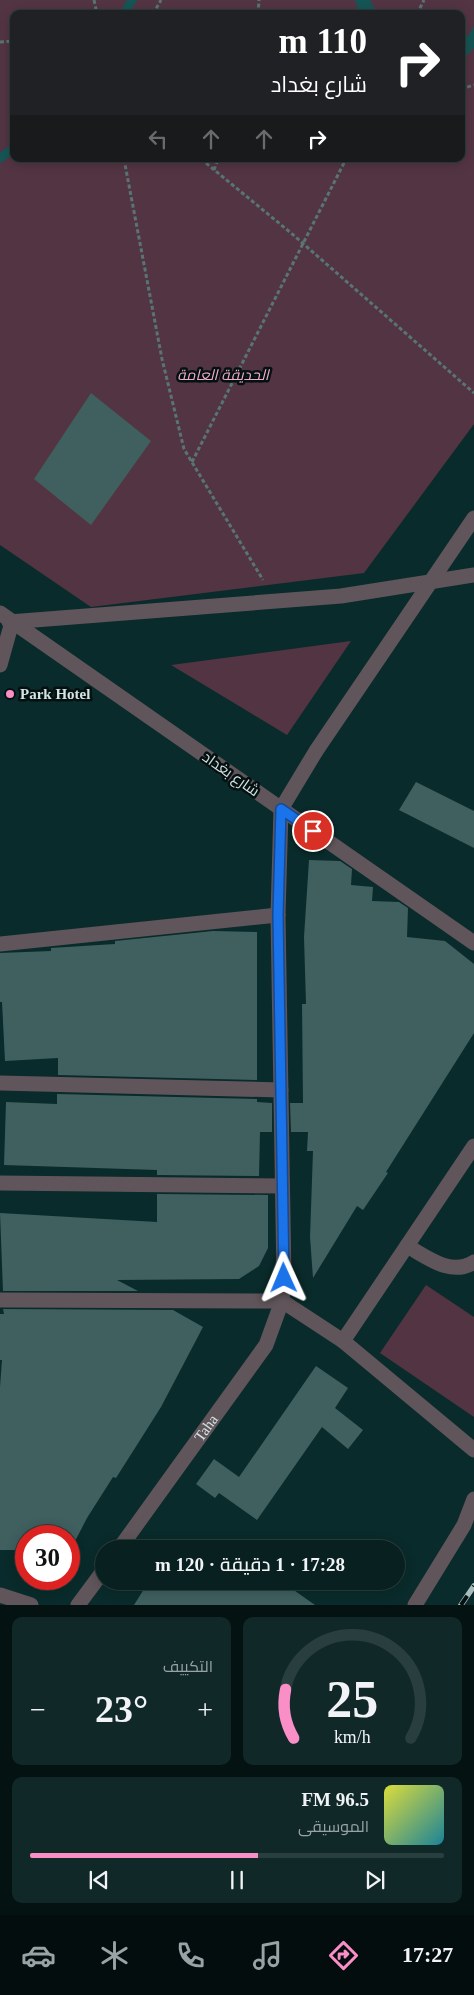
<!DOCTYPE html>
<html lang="ar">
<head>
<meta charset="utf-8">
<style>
  body { margin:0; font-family:"Times New Roman",Cairo,serif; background:#112829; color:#f1f3f6; direction:rtl; height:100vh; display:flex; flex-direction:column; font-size:19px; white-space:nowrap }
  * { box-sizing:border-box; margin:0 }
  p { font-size:16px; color:#98a3a5 }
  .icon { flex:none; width:28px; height:28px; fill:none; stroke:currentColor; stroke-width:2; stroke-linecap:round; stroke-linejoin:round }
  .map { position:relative; height:1605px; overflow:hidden; direction:ltr }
  .drawer { display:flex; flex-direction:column; gap:12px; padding:12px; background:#041212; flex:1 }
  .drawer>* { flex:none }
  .guide { position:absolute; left:10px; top:10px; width:455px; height:152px; border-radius:10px; box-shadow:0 2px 12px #0003,0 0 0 1px #293e3e; direction:rtl; background:#202124; color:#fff; overflow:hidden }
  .speed { position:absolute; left:15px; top:1525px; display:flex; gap:10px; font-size:25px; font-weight:700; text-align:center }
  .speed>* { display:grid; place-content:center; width:65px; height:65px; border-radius:50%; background:#082020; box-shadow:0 2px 12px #0003,0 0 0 1px #293e3e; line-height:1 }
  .speed .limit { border:8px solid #d22; background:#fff; color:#111 }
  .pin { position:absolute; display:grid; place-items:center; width:42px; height:42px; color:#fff; margin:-21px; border:2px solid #fff; border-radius:50%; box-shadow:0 1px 5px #0007 }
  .me { position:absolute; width:55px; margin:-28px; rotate:359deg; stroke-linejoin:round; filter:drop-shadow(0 0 4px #0008) }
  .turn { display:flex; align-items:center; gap:18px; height:105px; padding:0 15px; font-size:22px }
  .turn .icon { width:65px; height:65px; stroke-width:2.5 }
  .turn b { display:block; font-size:35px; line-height:42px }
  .lanes { display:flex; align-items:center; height:48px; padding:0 15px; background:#0003; justify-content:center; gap:25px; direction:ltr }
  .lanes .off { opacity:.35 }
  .big { font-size:38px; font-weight:600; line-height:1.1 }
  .drawer .card { flex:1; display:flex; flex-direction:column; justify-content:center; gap:8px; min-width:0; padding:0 18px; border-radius:10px; background:#112829 }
  .drawer .dial { align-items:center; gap:0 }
  .dial svg { height:130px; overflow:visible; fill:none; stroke:#293e3e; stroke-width:7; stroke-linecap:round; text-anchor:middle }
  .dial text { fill:#f1f3f6; stroke:none }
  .song { display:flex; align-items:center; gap:15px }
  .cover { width:60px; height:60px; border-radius:8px; background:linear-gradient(135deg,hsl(60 70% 55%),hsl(190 70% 35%)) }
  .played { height:5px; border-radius:2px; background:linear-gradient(90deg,#fa8fc7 55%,#293e3e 55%) }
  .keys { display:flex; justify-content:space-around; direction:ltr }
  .heat { display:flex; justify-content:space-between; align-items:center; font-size:28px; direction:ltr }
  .drawer .tiles { flex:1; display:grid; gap:12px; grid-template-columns:1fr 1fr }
  .card:last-child { grid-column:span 2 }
  .trip { position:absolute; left:95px; top:1540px; width:310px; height:50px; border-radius:25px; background:#082020; box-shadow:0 2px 12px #0003,0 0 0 1px #293e3e; font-weight:600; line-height:50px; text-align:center; direction:rtl }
  .menu { display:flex; height:80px; justify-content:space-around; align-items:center; background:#030d0d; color:#98a3a5 }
  .menu .icon { width:35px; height:35px }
  .menu .active { color:#fa8fc7 }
  .menu b { font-size:22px; color:#f1f3f6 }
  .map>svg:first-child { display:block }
  .green { fill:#533443; fill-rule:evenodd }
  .water { fill:#165555 }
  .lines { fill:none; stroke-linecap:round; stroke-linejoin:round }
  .stream { stroke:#165555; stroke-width:9 }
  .building { fill:#3f605f }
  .path { stroke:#597474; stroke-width:3; stroke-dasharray:4 2.5; stroke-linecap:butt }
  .minor { stroke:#60555a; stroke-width:15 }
  .rail-casing { stroke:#a8bcbc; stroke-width:5.5 }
  .rail { stroke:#051111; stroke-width:4; stroke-dasharray:11; stroke-linecap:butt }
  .route-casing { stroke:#114b97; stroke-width:12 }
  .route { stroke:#1a73e8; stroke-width:9 }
  .poi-dot { fill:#fa8fc7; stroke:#051111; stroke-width:2 }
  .labels { text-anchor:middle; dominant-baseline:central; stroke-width:5; stroke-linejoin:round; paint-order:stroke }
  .park-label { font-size:15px; font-style:italic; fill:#f1acce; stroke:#051111 }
  .poi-label { font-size:15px; font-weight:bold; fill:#d3e4e4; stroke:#051111; text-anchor:start }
  .street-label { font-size:15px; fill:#d3e4e4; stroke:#051111 }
</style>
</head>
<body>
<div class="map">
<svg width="474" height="1605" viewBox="0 0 474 1605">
  <rect width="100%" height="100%" fill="#0a2b2b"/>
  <path class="green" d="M0 0H474V424L364 573 91 607 0 545ZM14 14H461V159H14Z
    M351 641 287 735 171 665Z
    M426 1285 474 1317V1417L380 1353Z"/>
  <path class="water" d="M354 0H370L377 14H357V4Z
    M474 26V48L461 61V42L470 33Z"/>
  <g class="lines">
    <path class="stream" d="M124 14 132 0
      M0 158 14 148"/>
  </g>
  <path class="building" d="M91 393 151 441 91 525 34 479Z
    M416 782 474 811V848L399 810Z
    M309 860 340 861 352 869 351 885 373 887 372 901 399 902 408 908 407 937 445 941 474 964V1033L386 1172 388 1173 363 1210 357 1206 313 1278 310 1237 313 1151H307L308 1132H291L290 1103H303L302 1004H306L304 937Z
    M213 931 257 932V1080L58 1075V1058L5 1061 2 1002H0V953L51 951V948L115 944V941Z
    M57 1094 257 1099V1102L272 1103V1132H260L259 1176 157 1175V1170L4 1165 6 1102 57 1104Z
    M157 1194 268 1195V1248L259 1266 239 1279 117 1280 138 1291H3L0 1213 157 1222Z
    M3 1309 173 1310 203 1327 161 1407 116 1478 113 1477 87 1518 71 1549H69V1536H26V1550H0V1387L2 1360H0V1314H4Z
    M316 1366 348 1388 335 1408 363 1430 348 1449 322 1427 257 1520 219 1493 215 1498 196 1484 214 1459 239 1477Z
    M149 1581H281L315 1605H134Z"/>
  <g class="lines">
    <path class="path" d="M94 0 97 14
      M153 14 161 0
      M258 14 259 0
      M417 14 424 0
      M0 42 14 41
      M461 89 474 85
      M124 159 162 359 184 449 263 580
      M201 159 291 233 474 393
      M214 170 218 159
      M192 462 346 159"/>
    <g class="minor">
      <path d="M0 613 474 943"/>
      <path d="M9 622 341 596 474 575"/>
      <path d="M0 665 12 622"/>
      <path d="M0 944 278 915"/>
      <path d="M0 1083 281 1090"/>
      <path d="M0 1183 282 1186"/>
      <path d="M407 1246C427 1257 451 1277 474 1262"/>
      <path d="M0 1300 282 1301 343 1341 474 1450"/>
      <path d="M343 1341 474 1146"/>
      <path id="s1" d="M119 1549 266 1345 282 1301 284 1278 278 915 281 809 316 751 474 518"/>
      <path d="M0 1595 31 1605"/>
      <path d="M78 1605 104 1570"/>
      <path d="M415 1605 464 1525 474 1499"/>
    </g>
    <defs>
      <path id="rail" d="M461 1605 474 1586"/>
    </defs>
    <use href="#rail" class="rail-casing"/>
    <use href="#rail" class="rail"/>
  </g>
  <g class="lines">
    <defs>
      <path id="route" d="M284 1278 278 915 281 809 313 831"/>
    </defs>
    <use href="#route" class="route-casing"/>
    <use href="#route" class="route"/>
  </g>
  <circle class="poi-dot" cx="10" cy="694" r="5"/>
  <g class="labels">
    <g class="park-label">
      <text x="223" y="375">الحديقة العامة</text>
    </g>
    <g class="poi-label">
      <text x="20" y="694">Park Hotel</text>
    </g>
    <g class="street-label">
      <text transform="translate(231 774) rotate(35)">شارع بغداد</text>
      <text stroke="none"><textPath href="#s1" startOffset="149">Taha</textPath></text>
    </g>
  </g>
</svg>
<div class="speed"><div class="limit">30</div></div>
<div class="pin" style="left:313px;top:831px;background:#d93025"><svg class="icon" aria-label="arrive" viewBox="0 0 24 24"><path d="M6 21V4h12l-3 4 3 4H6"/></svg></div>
<svg class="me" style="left:284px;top:1278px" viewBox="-20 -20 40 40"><path d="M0-17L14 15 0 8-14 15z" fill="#1a73e8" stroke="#fff" stroke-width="4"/></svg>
<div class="trip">17:28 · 1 دقيقة · 120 m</div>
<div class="guide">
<div class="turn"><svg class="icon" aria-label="right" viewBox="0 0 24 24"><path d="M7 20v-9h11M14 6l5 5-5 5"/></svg><div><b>110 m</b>شارع بغداد</div></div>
<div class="lanes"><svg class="icon off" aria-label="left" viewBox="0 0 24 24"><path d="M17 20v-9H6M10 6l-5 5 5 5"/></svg><svg class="icon off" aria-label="ahead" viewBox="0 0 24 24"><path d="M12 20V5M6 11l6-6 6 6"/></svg><svg class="icon off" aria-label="ahead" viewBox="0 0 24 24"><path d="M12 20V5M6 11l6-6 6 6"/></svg><svg class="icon" aria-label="right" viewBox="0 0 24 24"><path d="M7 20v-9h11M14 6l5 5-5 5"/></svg></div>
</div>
</div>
<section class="drawer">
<div class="tiles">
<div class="card dial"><svg viewBox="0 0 100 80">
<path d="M14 69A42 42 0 1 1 86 69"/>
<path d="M14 69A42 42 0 0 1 9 39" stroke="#fa8fc7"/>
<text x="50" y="56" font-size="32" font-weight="700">25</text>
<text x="50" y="72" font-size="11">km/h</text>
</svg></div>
<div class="card"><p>التكييف</p>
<div class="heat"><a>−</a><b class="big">23°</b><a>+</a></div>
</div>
<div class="card">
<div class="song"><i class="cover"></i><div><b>96.5 FM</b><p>الموسيقى</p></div></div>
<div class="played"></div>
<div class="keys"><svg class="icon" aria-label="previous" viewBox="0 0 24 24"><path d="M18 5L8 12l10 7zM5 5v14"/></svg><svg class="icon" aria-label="pause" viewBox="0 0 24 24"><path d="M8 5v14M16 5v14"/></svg><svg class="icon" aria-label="next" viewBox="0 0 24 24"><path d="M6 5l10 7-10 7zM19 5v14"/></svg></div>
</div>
</div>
</section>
<nav class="menu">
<b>17:27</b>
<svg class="icon active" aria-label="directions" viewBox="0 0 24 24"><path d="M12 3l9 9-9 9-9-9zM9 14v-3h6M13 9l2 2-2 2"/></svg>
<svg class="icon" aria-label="music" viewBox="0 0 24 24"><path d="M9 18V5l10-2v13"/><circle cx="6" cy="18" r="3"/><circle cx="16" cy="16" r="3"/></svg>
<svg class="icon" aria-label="phone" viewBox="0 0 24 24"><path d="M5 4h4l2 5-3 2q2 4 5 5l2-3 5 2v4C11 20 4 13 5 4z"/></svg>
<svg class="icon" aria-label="climate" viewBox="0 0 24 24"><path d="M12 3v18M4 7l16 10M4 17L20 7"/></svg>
<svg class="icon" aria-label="car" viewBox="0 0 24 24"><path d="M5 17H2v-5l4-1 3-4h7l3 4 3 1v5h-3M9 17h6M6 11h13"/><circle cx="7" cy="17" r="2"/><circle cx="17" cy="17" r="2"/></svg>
</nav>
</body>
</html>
